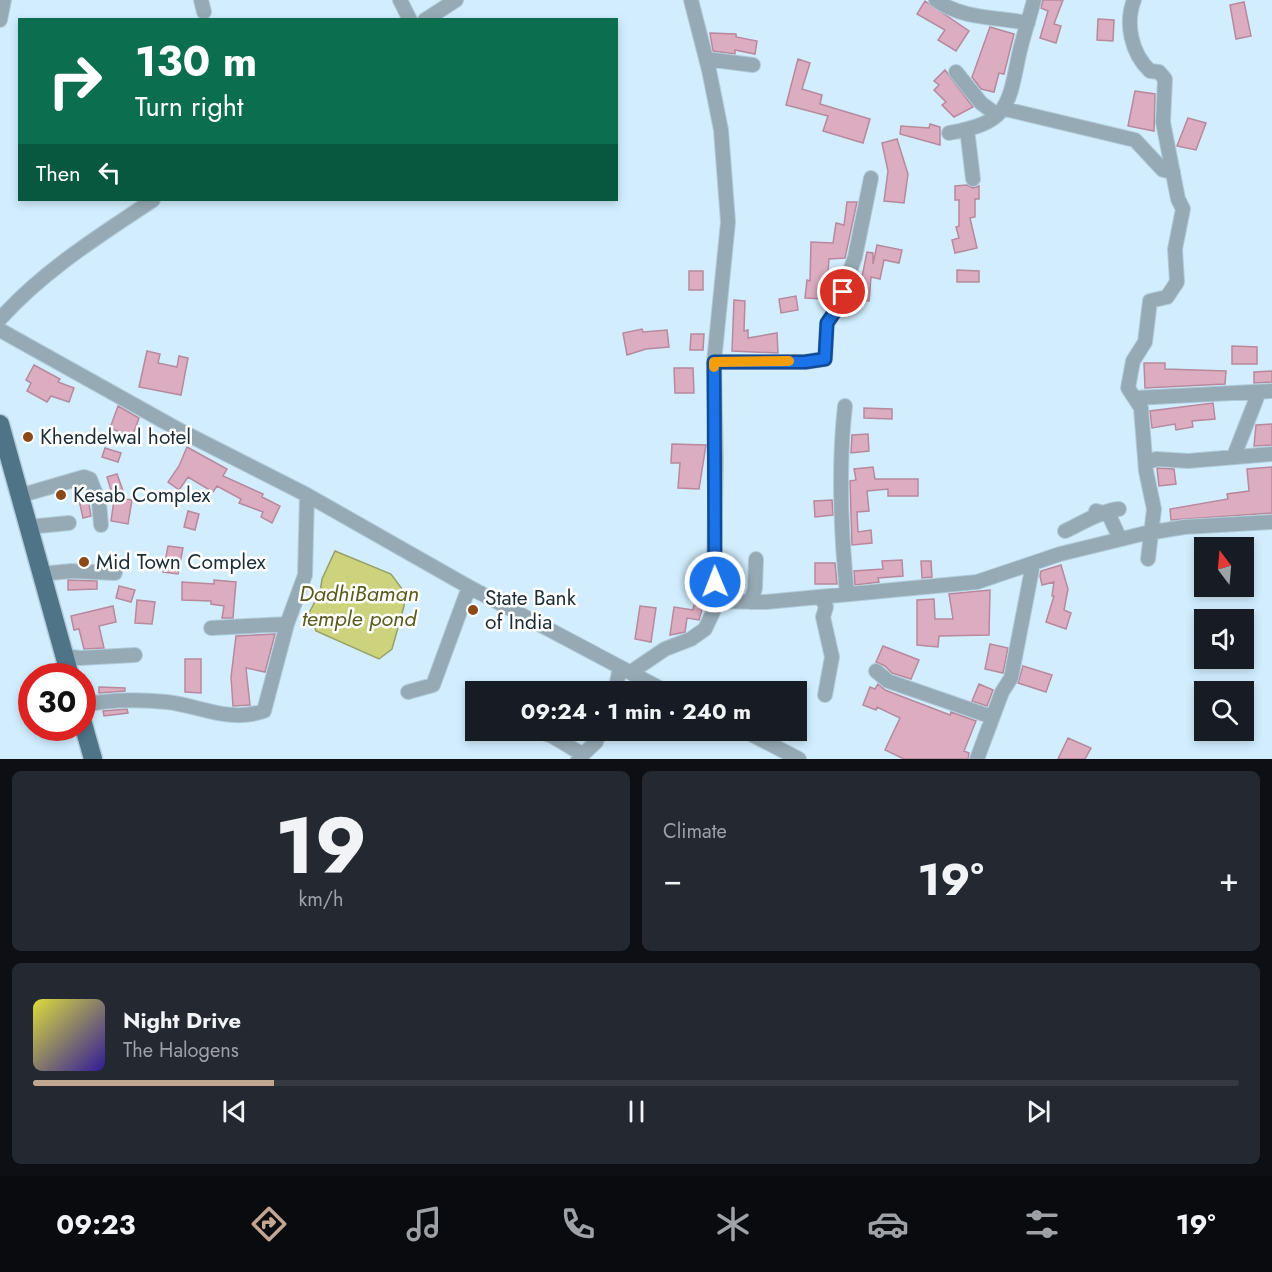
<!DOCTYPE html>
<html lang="en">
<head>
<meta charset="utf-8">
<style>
  body { margin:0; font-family:Jost,sans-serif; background:#242831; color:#f1f3f6; height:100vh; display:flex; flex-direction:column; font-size:22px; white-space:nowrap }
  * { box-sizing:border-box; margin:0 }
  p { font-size:20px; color:#9ea1a6 }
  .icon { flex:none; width:33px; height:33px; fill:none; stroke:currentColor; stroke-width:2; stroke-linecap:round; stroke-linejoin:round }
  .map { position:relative; height:759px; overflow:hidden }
  .sheet { display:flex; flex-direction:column; gap:12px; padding:12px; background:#0d0f14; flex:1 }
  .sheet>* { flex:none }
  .hud { position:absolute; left:18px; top:18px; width:600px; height:183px; border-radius:0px; box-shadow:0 3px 9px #0003; background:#0b6e4f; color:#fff; overflow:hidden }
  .needle { width:39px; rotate:344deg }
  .controls { position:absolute; left:1194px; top:537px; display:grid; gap:12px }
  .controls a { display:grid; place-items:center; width:60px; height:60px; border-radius:0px; background:#171b24; box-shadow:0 3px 9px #0003; font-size:30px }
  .speed { position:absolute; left:18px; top:663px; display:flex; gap:12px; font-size:30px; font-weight:700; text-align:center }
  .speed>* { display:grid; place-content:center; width:78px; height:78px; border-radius:50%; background:#171b24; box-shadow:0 3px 9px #0003; line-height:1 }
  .speed .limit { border:9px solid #d22; background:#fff; color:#111 }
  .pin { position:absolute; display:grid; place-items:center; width:51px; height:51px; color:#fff; margin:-26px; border:3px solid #fff; border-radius:50%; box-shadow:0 2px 6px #0007 }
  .me { position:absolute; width:66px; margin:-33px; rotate:359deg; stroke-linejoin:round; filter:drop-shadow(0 0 4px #0008) }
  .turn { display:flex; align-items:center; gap:21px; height:126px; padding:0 18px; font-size:27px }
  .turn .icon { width:78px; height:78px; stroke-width:2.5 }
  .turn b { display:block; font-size:42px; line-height:51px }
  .then { display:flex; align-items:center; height:57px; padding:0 18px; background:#0003; gap:12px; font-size:22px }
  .big { font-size:45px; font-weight:700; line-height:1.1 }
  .sheet .card { flex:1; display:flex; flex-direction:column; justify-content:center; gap:9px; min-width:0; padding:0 21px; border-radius:9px; background:#242831 }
  .sheet .dial { align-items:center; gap:0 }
  .dial b { font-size:78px; line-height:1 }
  .song { display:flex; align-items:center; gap:18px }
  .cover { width:72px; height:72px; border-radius:9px; background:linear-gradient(135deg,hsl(60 70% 55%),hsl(250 70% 35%)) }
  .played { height:6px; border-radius:3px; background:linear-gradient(90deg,#c3a692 20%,#363941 20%) }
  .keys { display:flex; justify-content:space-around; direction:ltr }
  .heat { display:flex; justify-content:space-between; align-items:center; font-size:33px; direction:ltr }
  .sheet .tiles { flex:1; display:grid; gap:12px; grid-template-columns:1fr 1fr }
  .card:last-child { grid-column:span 2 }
  .trip { position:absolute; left:465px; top:681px; width:342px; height:60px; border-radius:0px; background:#171b24; box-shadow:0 3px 9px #0003; font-weight:700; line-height:60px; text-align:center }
  .tabs { display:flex; height:96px; justify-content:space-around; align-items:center; background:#090b0e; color:#9ea1a6 }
  .tabs .icon { width:42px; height:42px }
  .tabs .selected { color:#c3a692 }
  .tabs b { font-size:27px; color:#f1f3f6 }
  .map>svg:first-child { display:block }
  .water { fill:#cdd37c; stroke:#97a167; stroke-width:1.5 }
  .building { fill:#dcacc0; stroke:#b7899c; stroke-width:1.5 }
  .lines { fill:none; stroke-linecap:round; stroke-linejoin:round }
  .minor-casing { stroke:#b1cbda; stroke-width:16 }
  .major-casing { stroke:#b1cbda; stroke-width:21 }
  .minor { stroke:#96aab5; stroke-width:14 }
  .major { stroke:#4f7488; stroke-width:18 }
  .route-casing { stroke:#114b97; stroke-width:15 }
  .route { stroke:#1a73e8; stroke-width:10 }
  .slow { stroke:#f59e0b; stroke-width:10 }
  .poi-dot { fill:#8b4918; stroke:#fff; stroke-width:2 }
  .labels { text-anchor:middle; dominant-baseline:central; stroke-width:5; stroke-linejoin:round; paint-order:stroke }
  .poi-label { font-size:21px; fill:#1a2d37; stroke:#fff; text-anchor:start }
  .water-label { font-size:22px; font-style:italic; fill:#585b1c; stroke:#fff }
</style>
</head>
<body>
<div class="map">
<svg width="1272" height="759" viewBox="0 0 1272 759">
  <rect width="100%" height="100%" fill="#d2eefe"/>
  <path class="water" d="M335 551 391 574 405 593 404 606 392 649 379 659 316 631 309 613 320 592 322 579Z"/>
  <path class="building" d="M1043 0H1063L1054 24 1061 26 1056 43 1040 38 1048 11 1041 8Z
    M925 1 969 31 956 51 938 40 945 30 917 14Z
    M1244 2 1251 36 1236 39 1230 5Z
    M1098 19 1114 20 1113 41 1097 40Z
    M990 27 1014 34 1004 74 999 73 994 92 981 89 972 77Z
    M710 33 736 34V37L757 41 755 54 735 50V54L713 51Z
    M798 59 810 63 802 89 822 95 820 104 870 119 863 143 823 131 828 116 786 105Z
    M945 70 973 107 954 117 942 105 946 102 934 90 939 85 934 81Z
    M1135 91 1155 94 1154 131 1128 126Z
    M1188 118 1206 123 1196 150 1177 146Z
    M930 124 940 127V145L900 134 901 126 929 128Z
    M897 139 908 174 904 203 884 201 888 171 882 143Z
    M967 185 973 188 979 186V199H975V217L970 218 977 248 955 253 952 240 959 238 956 227 959 226V200H955V186Z
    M847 202H857L845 258 829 259 826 299 805 298 807 280 810 281 811 242 833 243 836 223 844 225Z
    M877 245 902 250 899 263 884 260 880 279 871 277 869 301 853 300 854 286 856 282H861L867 252 873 253V264Z
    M957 270 979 271V282H957Z
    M689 271H703V290H689Z
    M796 296 798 310 781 313 779 299Z
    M734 300 745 301 744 331 748 330V338L777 333 778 353 732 351Z
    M642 329 643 332 667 330 669 347 646 349 627 355 623 333Z
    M691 334H704L703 350H690Z
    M1232 346 1257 347V364H1232Z
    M147 351 160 354 158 363 177 367 179 356 188 358 181 395 139 387Z
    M1144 363H1165V369L1226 371 1225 384 1145 388Z
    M34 365 60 379 58 382 74 388 69 402 51 396 47 402 27 391 31 383 26 380Z
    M674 368H693L694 393H675Z
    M1272 371V382L1254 383V372Z
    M1213 403 1215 419 1192 421 1193 427 1176 430 1175 424 1152 428 1150 411Z
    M118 406 139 418 132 437 110 428Z
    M864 408 892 409V419L864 418Z
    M1272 424V445L1254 446 1256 425Z
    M868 434 869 451 851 453 852 435Z
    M672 444 706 445 699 489 678 488 680 463H671Z
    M187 447 227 469 223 476 263 494 262 497 280 506 272 523 261 517 263 512 239 503 241 499 217 486 213 492 188 477 179 490 168 482 179 466Z
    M105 448 121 453 118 462 102 457Z
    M873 467 875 479H918V496H888V489L867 491 869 511 857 512 858 532 871 530 872 543 852 545 850 481 856 480 854 469Z
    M1272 467V513L1171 520 1170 509 1228 499 1227 494 1249 491 1247 469Z
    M1157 468 1174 469 1176 484 1159 486Z
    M117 474 126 499 132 500 128 524 111 521 114 500 107 477Z
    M88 498 91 516 83 518 79 500Z
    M832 500 833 515 815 517 814 501Z
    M188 511 199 514 195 530 184 527Z
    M168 546 183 548 178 574 163 572Z
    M902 560 903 576 878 578 879 582 855 585 854 571 883 569 882 561Z
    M921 561H931L932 577 922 578Z
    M815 563H835L837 584H815Z
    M1061 565 1068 589 1064 610 1071 613 1066 629 1046 622 1054 596H1052L1054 582 1042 585 1040 576 1041 571Z
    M68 580 97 581V589L68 590Z
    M214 580 236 582 233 618H222L224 606 211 604V601L182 600V582L214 584Z
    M119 586 135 590 131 602 116 598Z
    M990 590 989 635 939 636 938 647 917 645V600L934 599 935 619H953L949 594Z
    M137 600 155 602 152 624 135 623Z
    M694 605 703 606 699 620 687 618 685 632 670 635 674 607 693 610Z
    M113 606 116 622 99 626 104 648 84 649 79 629 74 630 71 616Z
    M640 606 656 608 651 642 635 639Z
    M275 634 265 672 246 668 250 705 233 706 231 677 236 636Z
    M990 644 1008 648 1003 673 985 669Z
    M883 646 919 660 911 679 892 673 885 666 876 662Z
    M185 659H201V693L185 692Z
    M1023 666 1052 675 1046 692 1018 683Z
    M878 684 885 690 950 715 951 712 976 721 964 751 969 753 968 759H904L885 750 900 718 877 707 876 710 863 705 870 687 875 689Z
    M979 684 993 690 987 706 972 701Z
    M99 687 125 688V691L99 693Z
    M127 709 128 713 104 716 103 711Z
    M1068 738 1091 748 1085 759H1058Z"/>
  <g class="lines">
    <defs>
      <path id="minor" d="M201 0 204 12
        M400 0 410 20
        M936 0C961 19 998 17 1028 23
        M1134 0C1125 23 1131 53 1150 71L1159 72 1165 79 1163 122 1178 199 1183 209 1175 249 1177 282 1167 297 1150 301 1145 342 1133 361 1128 388 1141 408 1146 471 1154 509 1148 559
        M0 20 4 0
        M425 20 456 0
        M706 59 753 65
        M956 72 981 103 997 115
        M1005 109 1135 140 1163 170 1173 172
        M967 129 973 179
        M949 133C1004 123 1008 111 1018 59 1022 39 1029 20 1034 0
        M0 319C44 270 99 236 153 200
        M0 330 181 431 307 495 469 587 667 692
        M714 362H805L825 359 827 323 836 310 855 257 871 178
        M1135 398 1272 391
        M845 406C838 467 841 533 847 594
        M1234 456 1259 392
        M1146 463 1156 459 1188 461 1272 454
        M19 496 84 477 90 479 99 502 101 525
        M1096 511 1109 515 1120 539
        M28 527 69 523
        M1065 531C1080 524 1103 510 1119 509
        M41 574 71 571 115 573
        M821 597 826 607 823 617 832 657 825 695
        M714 601 766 602 977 582 1060 554 1142 534 1184 527 1272 522
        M751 602 755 588 756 559
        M211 628 287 624
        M64 656 80 658 135 655
        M876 671 888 681 992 717
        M631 672 665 649 691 639 705 629 713 612 716 461 714 362 728 222 721 130 709 70 691 0
        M408 692 433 685 469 587
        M615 692 620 667
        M82 705C111 699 138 699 167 702 201 706 229 723 264 711L287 624 305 575 307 495
        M535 730 552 736 582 754
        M743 730 799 759
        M578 759 596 742 600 730
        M977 759 1002 692 1011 678 1033 564"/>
      <path id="major" d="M0 424 70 676
        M82 720 93 759"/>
    </defs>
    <use href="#minor" class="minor-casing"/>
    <use href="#major" class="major-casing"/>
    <use href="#minor" class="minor"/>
    <use href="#major" class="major"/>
  </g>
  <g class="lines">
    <defs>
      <path id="route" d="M715 582 714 362H805L825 359 827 323 836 310 843 292"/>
    </defs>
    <use href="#route" class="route-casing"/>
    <use href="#route" class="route"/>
    <path class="slow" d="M714 367V362L789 361"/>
  </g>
  <g class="poi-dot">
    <circle cx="28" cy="437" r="6"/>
    <circle cx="61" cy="495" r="6"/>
    <circle cx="84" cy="562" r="6"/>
    <circle cx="473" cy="610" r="6"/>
  </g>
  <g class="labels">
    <g class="poi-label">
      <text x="40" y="437">Khendelwal hotel</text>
      <text x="73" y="495">Kesab Complex</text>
      <text x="96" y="562">Mid Town Complex</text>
      <text x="485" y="598">State Bank<tspan x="485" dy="24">of India</tspan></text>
    </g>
    <g class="water-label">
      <text x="359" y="593">DadhiBaman<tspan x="359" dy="25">temple pond</tspan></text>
    </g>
  </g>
</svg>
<div class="controls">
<a><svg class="needle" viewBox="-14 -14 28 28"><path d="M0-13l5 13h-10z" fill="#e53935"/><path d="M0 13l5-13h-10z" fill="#9ea1a6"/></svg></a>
<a><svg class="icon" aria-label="sound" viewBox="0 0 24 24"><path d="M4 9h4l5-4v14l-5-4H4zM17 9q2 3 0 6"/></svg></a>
<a><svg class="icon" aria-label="search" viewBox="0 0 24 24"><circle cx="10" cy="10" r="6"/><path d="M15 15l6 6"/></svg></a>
</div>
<div class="speed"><div class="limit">30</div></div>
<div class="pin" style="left:843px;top:292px;background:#d93025"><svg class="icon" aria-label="arrive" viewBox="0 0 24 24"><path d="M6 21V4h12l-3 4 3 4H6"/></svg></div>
<svg class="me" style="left:715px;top:582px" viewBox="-20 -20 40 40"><circle r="17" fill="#1a73e8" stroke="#fff" stroke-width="3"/><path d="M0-11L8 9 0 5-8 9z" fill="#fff"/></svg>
<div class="trip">09:24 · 1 min · 240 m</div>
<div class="hud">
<div class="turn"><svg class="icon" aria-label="right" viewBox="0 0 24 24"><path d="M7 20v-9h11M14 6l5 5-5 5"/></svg><div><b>130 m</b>Turn right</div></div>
<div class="then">Then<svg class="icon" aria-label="left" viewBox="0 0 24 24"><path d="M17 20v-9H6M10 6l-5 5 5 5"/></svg></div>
</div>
</div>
<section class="sheet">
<div class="tiles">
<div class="card dial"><b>19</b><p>km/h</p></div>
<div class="card"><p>Climate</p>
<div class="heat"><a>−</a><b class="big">19°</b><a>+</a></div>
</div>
<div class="card">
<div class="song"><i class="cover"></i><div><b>Night Drive</b><p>The Halogens</p></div></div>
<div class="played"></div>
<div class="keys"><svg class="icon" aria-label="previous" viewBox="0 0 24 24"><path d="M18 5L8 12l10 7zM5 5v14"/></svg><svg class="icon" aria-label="pause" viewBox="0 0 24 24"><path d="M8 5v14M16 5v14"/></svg><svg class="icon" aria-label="next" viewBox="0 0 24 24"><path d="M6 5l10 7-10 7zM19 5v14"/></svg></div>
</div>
</div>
</section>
<nav class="tabs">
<b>09:23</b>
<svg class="icon selected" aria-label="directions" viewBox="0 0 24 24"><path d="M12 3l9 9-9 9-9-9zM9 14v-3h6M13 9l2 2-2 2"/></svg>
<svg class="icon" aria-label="music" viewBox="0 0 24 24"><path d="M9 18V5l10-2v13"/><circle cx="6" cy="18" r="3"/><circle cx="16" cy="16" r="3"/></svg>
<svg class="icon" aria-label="phone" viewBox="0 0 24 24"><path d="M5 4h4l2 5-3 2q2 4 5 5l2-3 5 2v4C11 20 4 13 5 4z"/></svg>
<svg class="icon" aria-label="climate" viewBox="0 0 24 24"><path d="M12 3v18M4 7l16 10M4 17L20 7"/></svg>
<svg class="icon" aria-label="car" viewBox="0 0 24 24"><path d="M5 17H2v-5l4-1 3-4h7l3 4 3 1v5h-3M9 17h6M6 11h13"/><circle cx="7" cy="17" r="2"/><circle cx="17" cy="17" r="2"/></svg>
<svg class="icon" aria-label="filters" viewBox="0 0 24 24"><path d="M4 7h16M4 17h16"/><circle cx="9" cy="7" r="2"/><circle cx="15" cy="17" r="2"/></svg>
<b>19°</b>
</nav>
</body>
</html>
